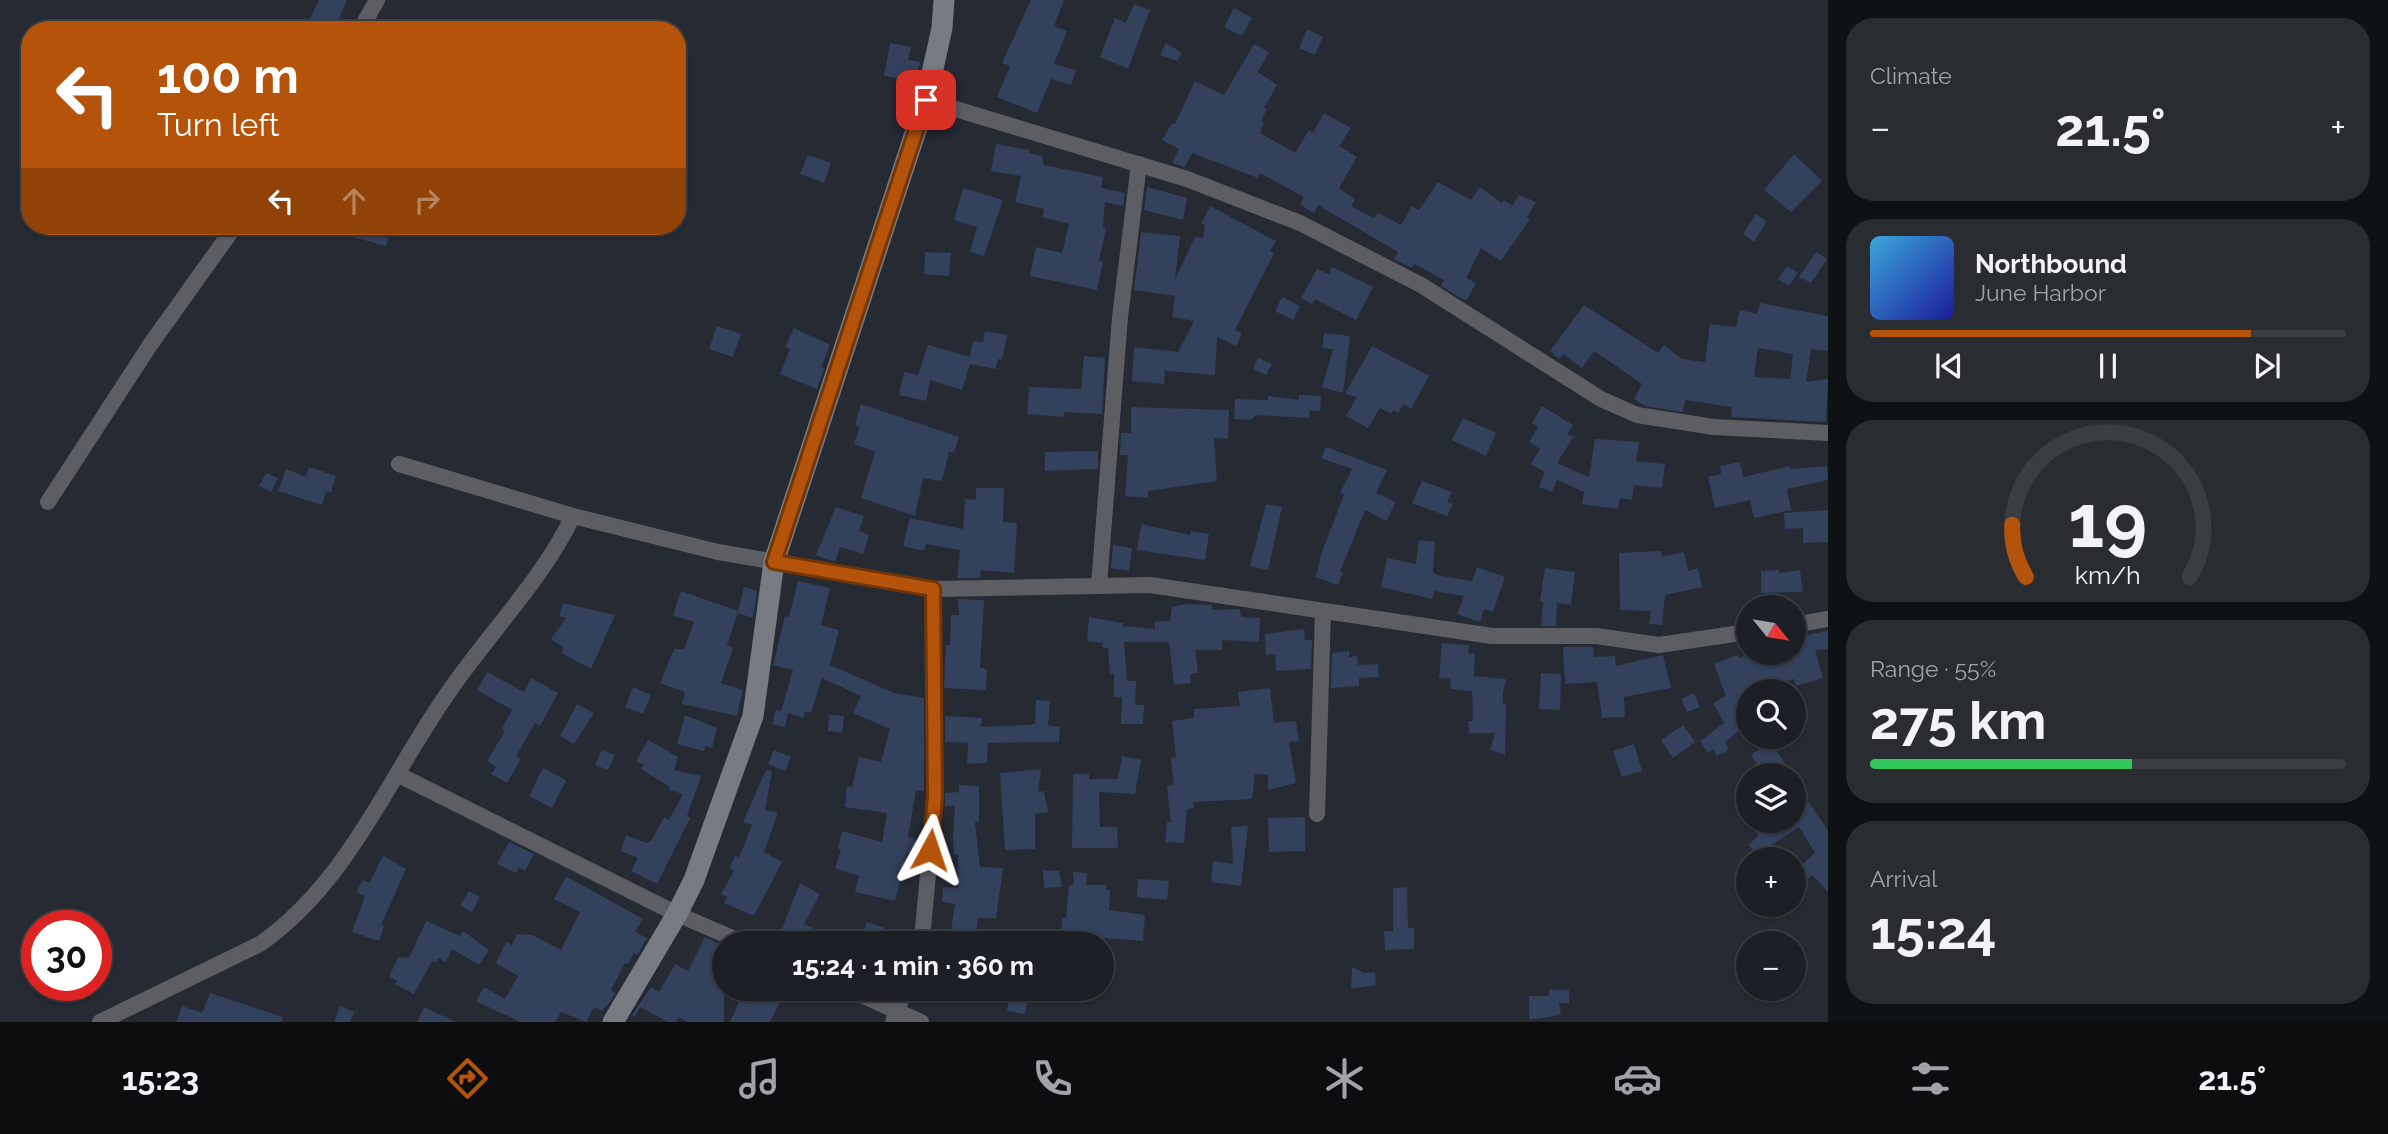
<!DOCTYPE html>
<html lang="en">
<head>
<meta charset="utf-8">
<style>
  body { margin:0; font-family:Raleway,sans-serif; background:#292d32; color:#f1f3f6; height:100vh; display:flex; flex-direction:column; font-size:26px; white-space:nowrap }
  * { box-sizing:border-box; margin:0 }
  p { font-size:23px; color:#a0a3a7 }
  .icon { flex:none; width:38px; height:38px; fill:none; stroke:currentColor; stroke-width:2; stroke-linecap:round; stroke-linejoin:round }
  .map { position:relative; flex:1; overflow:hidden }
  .side { display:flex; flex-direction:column; gap:18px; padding:18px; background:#0f1215; width:560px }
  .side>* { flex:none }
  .top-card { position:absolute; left:21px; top:21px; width:665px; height:214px; border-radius:28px; box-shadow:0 2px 5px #0004,0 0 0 2px #3a3e43; background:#b45309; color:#fff; overflow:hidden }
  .needle { width:46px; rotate:120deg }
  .buttons { position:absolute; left:1736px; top:595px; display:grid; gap:14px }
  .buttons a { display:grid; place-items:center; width:70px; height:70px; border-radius:50%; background:#1c2026; box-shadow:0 2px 5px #0004,0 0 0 2px #3a3e43; font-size:35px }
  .speed { position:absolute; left:21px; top:910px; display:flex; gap:14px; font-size:35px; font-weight:700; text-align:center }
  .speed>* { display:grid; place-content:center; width:91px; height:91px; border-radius:50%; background:#1c2026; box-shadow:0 2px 5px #0004,0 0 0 2px #3a3e43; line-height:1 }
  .speed .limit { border:10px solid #d22; background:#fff; color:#111 }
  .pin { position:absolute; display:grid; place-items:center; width:60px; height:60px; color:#fff; margin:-30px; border-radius:14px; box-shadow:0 4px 10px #0006 }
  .me { position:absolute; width:77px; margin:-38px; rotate:5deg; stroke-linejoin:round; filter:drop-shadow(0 0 5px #0008) }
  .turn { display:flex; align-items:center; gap:24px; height:147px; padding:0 21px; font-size:32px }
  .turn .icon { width:91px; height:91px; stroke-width:2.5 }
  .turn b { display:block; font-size:49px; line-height:60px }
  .lanes { display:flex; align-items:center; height:66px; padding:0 21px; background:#0003; justify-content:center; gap:35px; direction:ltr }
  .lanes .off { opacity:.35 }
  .big { font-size:52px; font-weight:700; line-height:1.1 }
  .side .widget { flex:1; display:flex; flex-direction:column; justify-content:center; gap:10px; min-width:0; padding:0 24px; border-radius:28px; background:#292d32 }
  .side .dial { align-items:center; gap:0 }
  .dial svg { height:182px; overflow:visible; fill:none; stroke:#3a3e43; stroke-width:7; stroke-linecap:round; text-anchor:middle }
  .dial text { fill:#f1f3f6; stroke:none }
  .song { display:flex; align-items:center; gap:21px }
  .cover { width:84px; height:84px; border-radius:10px; background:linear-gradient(135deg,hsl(200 70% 55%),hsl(240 70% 35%)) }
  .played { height:7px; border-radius:4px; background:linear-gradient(90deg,#b45309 80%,#3a3e43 80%) }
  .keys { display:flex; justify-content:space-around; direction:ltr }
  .heat { display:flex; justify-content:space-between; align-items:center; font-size:38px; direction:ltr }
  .charge { height:10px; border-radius:5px; background:linear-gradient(90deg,#34c759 55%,#3a3e43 0) }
  .trip { position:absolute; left:712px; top:931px; width:402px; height:70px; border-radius:35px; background:#1c2026; box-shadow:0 2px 5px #0004,0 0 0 2px #3a3e43; font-weight:700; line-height:70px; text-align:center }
  .tabs { display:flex; height:112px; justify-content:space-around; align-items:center; background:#0b0d0f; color:#a0a3a7 }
  .tabs .icon { width:49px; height:49px }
  .tabs .current { color:#b45309 }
  .tabs b { font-size:32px; color:#f1f3f6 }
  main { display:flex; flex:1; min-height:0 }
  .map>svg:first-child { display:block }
  .building { fill:#33415d; fill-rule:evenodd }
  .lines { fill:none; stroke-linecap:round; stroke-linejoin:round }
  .street { stroke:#5c5e63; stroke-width:16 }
  .secondary { stroke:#777b82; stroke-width:21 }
  .route-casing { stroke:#753606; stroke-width:18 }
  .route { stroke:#b45309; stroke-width:12 }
</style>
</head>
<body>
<main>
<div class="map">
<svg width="1828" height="1022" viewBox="0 0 1828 1022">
  <rect width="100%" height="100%" fill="#252a33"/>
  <path class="building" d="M319 0H347L334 30 310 19Z
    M1031 0H1064L1054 26 1067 31 1054 64 1076 70 1071 85 1051 79 1037 113 997 97 1010 66 1002 63Z
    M1134 4 1150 10 1128 69 1100 57 1115 18 1126 23Z
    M1234 8 1252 18 1242 36 1224 27Z
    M1307 29 1323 37 1315 55 1299 48Z
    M890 43 911 47 908 60 920 62 916 82 884 76Z
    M1166 43 1182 53 1177 61 1160 55Z
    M1254 44 1269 52 1258 72 1277 85 1264 108 1267 109 1261 121 1264 123 1260 133 1295 153 1309 130 1313 133 1324 113 1351 128 1339 146 1357 157 1339 188 1355 200 1351 206 1374 218 1378 213 1401 225 1412 206 1419 210 1438 182 1471 200 1480 187 1502 203 1504 200 1512 206 1519 195 1536 202 1527 217 1530 219 1501 261 1481 248 1466 278 1476 283 1466 301 1441 286 1444 280 1414 264 1412 268 1394 259 1398 252 1318 205 1314 213 1300 205 1304 197 1260 173 1258 178 1192 153 1185 167 1172 163 1179 149 1162 140 1172 123 1175 124 1195 81 1224 95Z
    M996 144 1030 150 1029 153 1042 156 1044 165 1103 177 1101 188 1125 193 1123 206 1105 202 1103 228 1106 229 1099 261 1103 262 1097 290 1030 276 1036 247 1062 253 1069 224 1042 217 1044 209 1015 202 1021 176 991 171Z
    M1794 154 1822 181 1791 212 1764 190Z
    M808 155 831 163 824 183 800 174Z
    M1147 187 1187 198 1183 220 1144 210Z
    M963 188 1003 200 984 256 970 252 977 227 954 220Z
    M1210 206 1276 241 1270 251 1274 253 1235 330 1242 333 1236 346 1217 337 1215 375 1165 371 1164 384 1132 381 1134 347 1178 352 1194 321 1172 317 1175 296 1134 290 1141 232 1180 236 1175 279 1195 237 1203 238 1205 225 1201 224Z
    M1756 214 1767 221 1754 242 1743 234Z
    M328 226H392L386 246 327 230Z
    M925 252 951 253 949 276 924 274Z
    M1816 252 1827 259 1811 283 1799 277Z
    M1787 266 1798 273 1789 286 1778 279Z
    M1332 267 1373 287 1356 320 1315 299 1312 304 1301 298 1317 269 1329 274Z
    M1282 297 1300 306 1293 320 1275 311Z
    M1760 303 1828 316V351L1811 349 1806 382 1828 379 1826 422 1731 417 1732 407 1685 400 1683 412 1645 406 1634 399 1642 384 1594 351 1582 368 1563 354 1560 359 1550 351 1584 305 1658 353 1664 345 1682 359 1705 362 1710 324 1736 327 1740 310 1757 314ZM1758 348 1793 354 1790 379 1754 377Z
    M717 326 741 334 733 357 709 349Z
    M794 328 830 345 821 367 824 368 817 389 780 374 790 349 785 347Z
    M985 331 1007 335 1002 360 998 359 996 369 970 364 962 390 930 380 926 401 899 395 904 372 918 375 928 345 970 357 973 341 983 342Z
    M1324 333 1350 336 1343 393 1322 387 1333 349 1322 348Z
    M1372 346 1429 376 1411 409 1404 404 1398 413 1393 410 1391 414 1380 408 1368 428 1346 416 1357 397 1345 394Z
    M1084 356 1105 358 1102 414 1064 412V417L1027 414 1029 387 1081 389Z
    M1258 358 1272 364 1266 375 1253 369Z
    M1299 395 1321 396 1320 411 1310 410 1309 418 1255 415 1251 420 1234 419 1235 399 1268 400V396L1299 400Z
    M861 404 959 437 954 453 949 452 943 477 940 481 923 478 915 516 861 498 875 452 854 444 860 427 855 425Z
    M1542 406 1573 425 1567 435 1574 436 1557 463 1589 477 1595 439 1639 442 1636 461 1665 464 1662 488 1634 485 1632 500 1620 498 1618 509 1582 504 1584 492 1557 480 1552 492 1539 487 1545 472 1531 464 1540 449 1529 442 1538 427 1532 423Z
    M1131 407 1229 410 1228 439 1214 438 1217 481 1148 491V498L1125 496 1128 455H1120L1121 435V433H1131Z
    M1463 418 1496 433 1486 456 1452 440Z
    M1326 447 1387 470 1376 493 1396 502 1386 521 1365 510 1340 572 1343 573 1338 585 1316 577 1321 554 1344 495 1340 493 1352 469 1321 458Z
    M1098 451V469L1045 471V452Z
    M1740 462 1743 477 1790 466 1791 469 1827 466 1828 480 1787 489 1791 510 1754 518 1750 500 1715 508 1708 477 1721 474 1720 466Z
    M309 467 336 476 331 492 326 491 322 505 278 491 286 469 306 477Z
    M266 473 278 478 271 492 259 486Z
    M1422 481 1452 492 1447 502 1453 504 1447 516 1412 503Z
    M976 488H1004L1003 522 1017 523 1014 573 981 570 980 578H957L960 550 926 544 924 551 903 546 910 518 963 529 965 499 976 500Z
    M1266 504 1282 507 1268 570 1250 566Z
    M836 507 864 516 859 531 869 535 863 554 840 547 835 562 816 555Z
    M1828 510V542L1803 543V528L1785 529 1784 513Z
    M1141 524 1190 535 1191 531 1209 534 1205 560 1137 550Z
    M1419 540 1435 542 1433 572 1437 575 1472 581 1477 567 1505 577 1493 612 1484 609 1480 622 1457 614 1464 596 1434 591 1432 599 1381 587 1387 558 1416 564Z
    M1113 545 1132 548 1129 571 1111 568Z
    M1661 551 1662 557 1684 552 1688 571 1698 568 1702 587 1665 595 1662 625 1649 624 1651 611 1620 610 1619 553Z
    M1545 568 1575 572 1571 605 1557 603 1556 626H1541L1543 602 1540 601Z
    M1779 570V573L1800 570 1803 592 1761 593V571Z
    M798 581 830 588 821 625 839 630 830 665 894 693 924 698V791L916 790 908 837 915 838 913 854 907 853 895 901 855 892 859 876 835 868 841 850 838 849 842 831 882 842 887 813 845 807 847 786 852 787 859 757 881 762 890 729 853 713 861 696 822 678 811 713 805 711 803 718 788 713 785 727 772 724 776 710 781 711 793 670 773 665 785 616 789 617Z
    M744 587 757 591 753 618 738 613 727 645 733 648 721 683 743 690 737 716 682 704 685 692 660 683 674 649H684L694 622 673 615 681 591 738 611Z
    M958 599 984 600 980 668 987 669 986 690 944 688 946 645H950L951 615H959Z
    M563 603 615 615 591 669 561 653 564 648 551 639 566 618 559 616Z
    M1187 604 1212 605V610L1240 609 1241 617 1260 618 1259 642 1222 640V650H1195L1198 673 1190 674 1191 683 1174 685 1169 642H1124L1127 681H1136L1135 705H1144L1143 724H1121L1122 697H1114V673L1110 674 1108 648 1102 647 1103 643 1087 641 1089 617 1123 623V626L1155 629V622L1170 621 1172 607Z
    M1304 629 1305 640H1312L1311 669 1276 671 1275 654 1266 655 1265 634Z
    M1828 630V649L1815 650 1823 678 1796 686 1794 679 1748 691V724L1725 742 1729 750 1717 756 1713 749 1708 753 1700 741 1724 723 1713 703 1726 696 1714 664 1738 655 1739 658 1753 653H1794V639Z
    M1442 643 1469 645 1468 653 1475 654 1474 676 1506 679 1503 693V704L1506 703 1505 755 1490 750 1495 733H1469L1468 721H1473L1472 691 1451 689 1450 679 1439 678Z
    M1563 647H1593L1594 657 1615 656 1616 666 1663 655 1671 688 1624 697 1625 717 1602 718 1597 682 1565 684Z
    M1349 651V657L1357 656 1358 665 1378 664 1379 677 1359 678V686L1331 688 1332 653Z
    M487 672 524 692 531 678 558 693 540 726 535 723 516 756 521 759 507 783 491 774 496 767 487 761 505 731 502 728 512 710 477 690Z
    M1541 673 1561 674 1560 710 1539 709Z
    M633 687 651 695 643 714 625 707Z
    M1270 688 1274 723 1296 721 1299 741 1289 742 1296 783 1268 790V775L1255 774 1252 799 1193 802 1194 808 1187 809 1184 843 1165 842 1167 822H1171L1167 786 1174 785 1171 758 1176 757 1172 721 1194 718V709L1240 706 1238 692Z
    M1694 693 1700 707 1687 712 1681 699Z
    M1036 700 1050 701 1048 725 1060 727 1059 742 988 743 987 763 967 764 968 743 945 742V716L982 718 981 727 1030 725 1035 724Z
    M577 704 594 713 574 744 560 736Z
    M685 715 717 728 712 748 706 746 704 751 677 744Z
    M829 715 844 716 842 733 828 731Z
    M1683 725 1695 742 1673 758 1661 740Z
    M648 740 678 757 674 770 701 776 687 816 690 818 657 884 631 871 638 858 621 851 626 835 646 843 651 841 664 817 669 820 683 794 669 790 670 787 641 769 644 765 636 761Z
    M1634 744 1642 771 1622 777 1613 751Z
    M1764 746 1767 751 1773 746 1788 768 1778 775H1765L1751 755Z
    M602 750 615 755 608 770 595 765Z
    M774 750 791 757 785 771 768 764Z
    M1122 756 1141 760 1135 794 1099 792 1100 827H1117L1118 848H1072L1073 774H1089V779H1118Z
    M543 768 566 780 552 808 529 796Z
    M1041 769 1038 792 1044 791 1048 812 1035 814V849L1005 850 1000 773Z
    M766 770 772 771 765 810 778 813 764 852 782 862 754 916 724 903 727 897 721 894 734 871 729 868 736 855 739 858 752 825 743 822Z
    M959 785 979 786V822H975L980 867 1003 868 996 918H978L976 934 951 931 955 904 942 902 943 887 958 888V855H954L953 839 955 806H945V793L959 792Z
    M1794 795 1803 807 1809 802 1828 831V892L1812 875 1794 892V872L1815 853 1799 827 1771 845 1785 859H1762L1748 845 1758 836 1756 828 1769 821H1794Z
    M1305 817V851L1269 852 1268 818Z
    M1248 826 1241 886 1211 882 1213 861 1233 864 1231 827Z
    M509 842 534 854 525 871 519 867 516 873 497 864Z
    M383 856 406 869 381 925 384 926 379 941 352 932 365 896 356 892 363 880 369 883Z
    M1043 870 1059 871 1062 887 1044 888Z
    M1073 872 1087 873 1086 885H1106V890H1110L1109 910 1145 915 1143 941 1091 937 1083 938 1082 943 1061 942 1062 918H1066L1069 885 1074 884Z
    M566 876 643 919 635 932 647 938 637 955 634 953 628 964 625 963 611 990 615 993 609 1003 602 1011 594 1007 586 1022 561 1012 555 1022H520L476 1001 484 987 505 999 518 976 496 963 506 942 512 945 517 934 532 935 561 950 580 912 554 899Z
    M1138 879 1169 881 1167 900 1137 897Z
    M800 883 820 894 804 924 847 943H801L780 934Z
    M1407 887 1408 928H1414V949L1385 950 1384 931H1393V888Z
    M469 891 480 897 472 912 460 906Z
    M426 921 460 936 463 931 489 950 479 965 452 949 446 962 438 958 436 963 432 961 414 994 395 984 397 981 389 976 399 957 409 958Z
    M867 922 885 928 881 943H860Z
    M705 937 724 946V1022H688L678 1017 676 1022H668L640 1007 635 1017 632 1015 651 987 659 992 675 964 688 971Z
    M1352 967 1365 973 1375 972 1376 985 1351 989Z
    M745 989H769L783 995 770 1022H730Z
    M1010 989 1029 990 1025 1014 1007 1011Z
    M1549 990H1569V1003H1559L1561 1015 1529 1020V996H1549Z
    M210 993 283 1017 282 1022H176L182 1006 202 1013Z
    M340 1006 354 1012 350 1022H334Z
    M424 1007 456 1022H417Z"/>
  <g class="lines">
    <path class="street" d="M360 30 377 0
      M926 100 1187 179 1300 223 1421 285 1601 399 1637 415 1714 427 1828 433
      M399 464 573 516 718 552 933 589 1150 585 1492 636H1596L1659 645 1748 632
      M48 502 150 345 235 226
      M1099 585 1120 317 1139 164
      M1794 625 1828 619
      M397 774 677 914 744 943
      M1317 814 1323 611
      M919 943 923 929 935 797 933 589
      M848 989 921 1022
      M100 1022 260 944C349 882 389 776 450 690 491 631 542 580 573 516
      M893 1022 905 989"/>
    <path class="secondary" d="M613 1022 677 914 694 880 753 716 774 562 926 100 942 28 944 0"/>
  </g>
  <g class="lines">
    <defs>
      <path id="route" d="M926 100 774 562 933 589 935 797 930 850"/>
    </defs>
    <use href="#route" class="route-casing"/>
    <use href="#route" class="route"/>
  </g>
</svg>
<div class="buttons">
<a><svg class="needle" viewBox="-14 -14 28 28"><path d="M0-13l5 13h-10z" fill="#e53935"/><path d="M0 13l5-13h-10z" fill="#a0a3a7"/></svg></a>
<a><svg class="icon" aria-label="search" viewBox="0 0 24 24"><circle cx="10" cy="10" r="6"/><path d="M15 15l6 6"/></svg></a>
<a><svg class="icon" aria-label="layers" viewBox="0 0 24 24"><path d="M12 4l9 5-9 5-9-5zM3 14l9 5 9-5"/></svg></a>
<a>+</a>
<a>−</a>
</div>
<div class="speed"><div class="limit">30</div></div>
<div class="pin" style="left:926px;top:100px;background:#d93025"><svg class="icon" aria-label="arrive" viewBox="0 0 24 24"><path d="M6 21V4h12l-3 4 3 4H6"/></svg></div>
<svg class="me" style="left:930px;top:850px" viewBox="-20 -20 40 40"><path d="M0-17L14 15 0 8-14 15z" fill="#b45309" stroke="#fff" stroke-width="4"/></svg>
<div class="trip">15:24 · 1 min · 360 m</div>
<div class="top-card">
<div class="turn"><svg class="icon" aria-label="left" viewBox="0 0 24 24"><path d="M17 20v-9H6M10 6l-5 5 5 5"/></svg><div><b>100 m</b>Turn left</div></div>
<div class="lanes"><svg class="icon" aria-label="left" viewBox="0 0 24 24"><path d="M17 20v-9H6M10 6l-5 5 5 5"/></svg><svg class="icon off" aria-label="ahead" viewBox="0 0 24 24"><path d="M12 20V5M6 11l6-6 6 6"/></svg><svg class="icon off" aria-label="right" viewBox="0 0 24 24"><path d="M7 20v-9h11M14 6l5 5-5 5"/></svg></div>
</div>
</div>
<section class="side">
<div class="widget"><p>Climate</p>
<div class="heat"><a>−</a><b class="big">21.5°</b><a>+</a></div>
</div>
<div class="widget">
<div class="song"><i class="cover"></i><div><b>Northbound</b><p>June Harbor</p></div></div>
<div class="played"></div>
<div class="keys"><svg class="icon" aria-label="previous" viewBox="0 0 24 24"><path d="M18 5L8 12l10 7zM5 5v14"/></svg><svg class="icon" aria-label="pause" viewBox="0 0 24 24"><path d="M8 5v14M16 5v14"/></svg><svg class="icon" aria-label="next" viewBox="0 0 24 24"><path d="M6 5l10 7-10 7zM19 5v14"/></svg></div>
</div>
<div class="widget dial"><svg viewBox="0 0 100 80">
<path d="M14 69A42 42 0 1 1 86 69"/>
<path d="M14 69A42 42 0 0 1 8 46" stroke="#b45309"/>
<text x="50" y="56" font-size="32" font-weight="700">19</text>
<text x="50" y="72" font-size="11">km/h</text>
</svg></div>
<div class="widget"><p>Range · 55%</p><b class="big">275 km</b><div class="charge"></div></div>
<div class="widget"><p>Arrival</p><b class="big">15:24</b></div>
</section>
</main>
<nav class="tabs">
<b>15:23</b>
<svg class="icon current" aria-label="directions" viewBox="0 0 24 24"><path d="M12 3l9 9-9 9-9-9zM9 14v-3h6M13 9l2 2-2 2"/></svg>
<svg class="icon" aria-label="music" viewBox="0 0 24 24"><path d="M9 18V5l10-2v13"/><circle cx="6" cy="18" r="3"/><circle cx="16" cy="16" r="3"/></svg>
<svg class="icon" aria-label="phone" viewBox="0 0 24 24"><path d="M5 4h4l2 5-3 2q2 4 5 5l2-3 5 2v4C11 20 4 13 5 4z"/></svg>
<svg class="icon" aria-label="climate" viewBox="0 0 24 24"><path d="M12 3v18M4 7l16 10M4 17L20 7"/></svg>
<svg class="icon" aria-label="car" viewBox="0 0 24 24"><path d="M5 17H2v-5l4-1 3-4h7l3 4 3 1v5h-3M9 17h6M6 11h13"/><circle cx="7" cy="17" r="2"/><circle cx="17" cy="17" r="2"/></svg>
<svg class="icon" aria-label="filters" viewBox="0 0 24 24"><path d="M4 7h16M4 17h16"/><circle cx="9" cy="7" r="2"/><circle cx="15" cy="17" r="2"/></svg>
<b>21.5°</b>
</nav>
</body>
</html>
